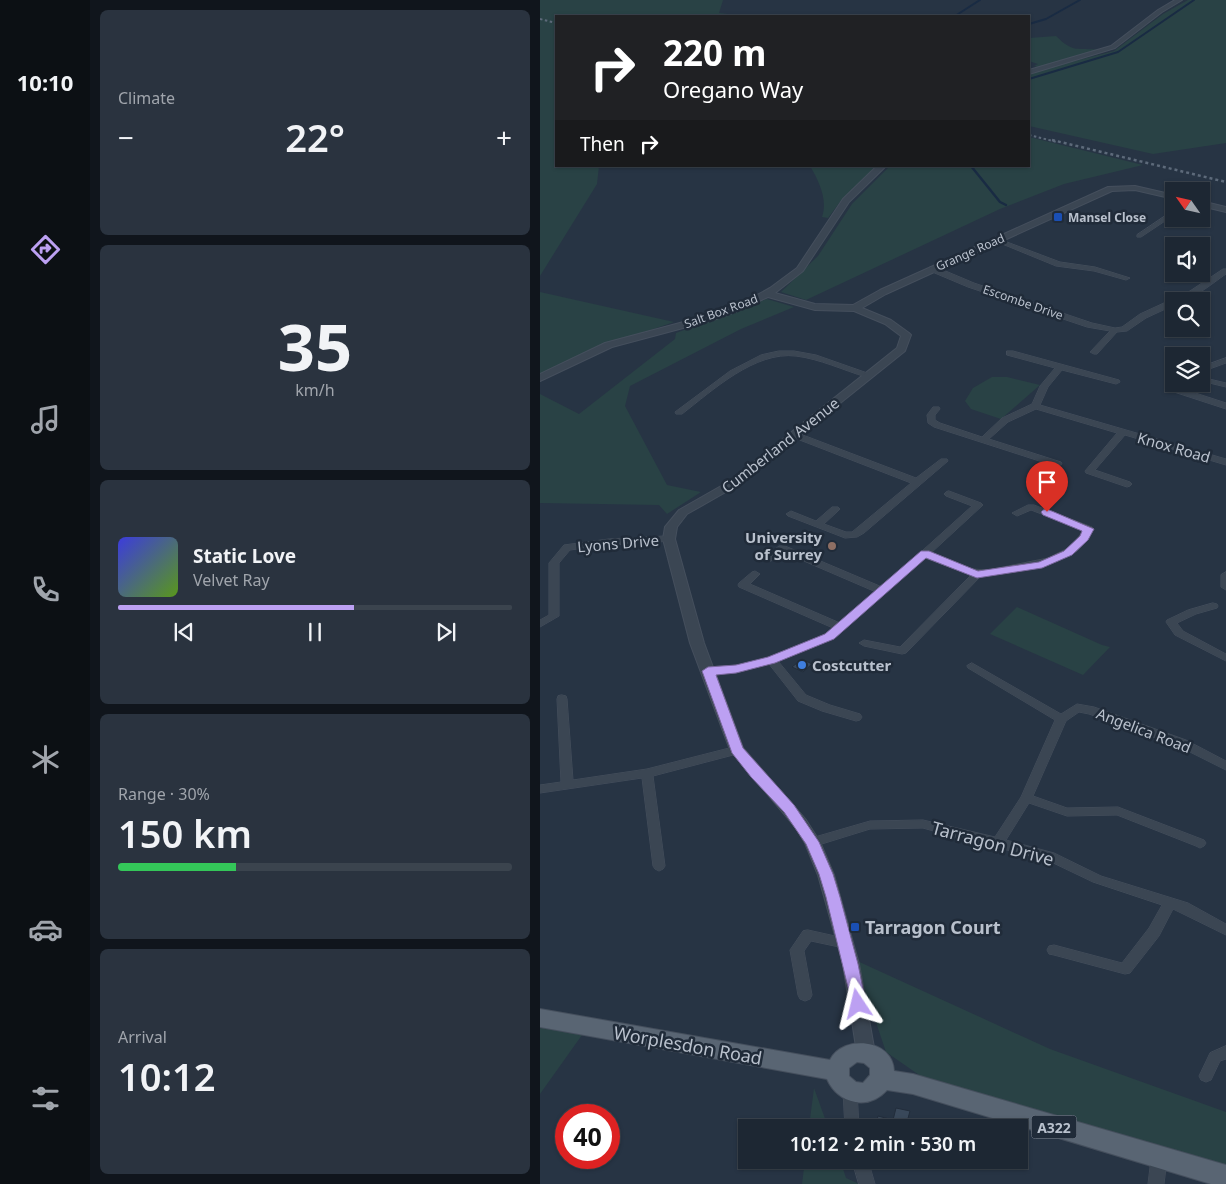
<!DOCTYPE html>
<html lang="en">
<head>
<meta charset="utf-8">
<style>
  body { margin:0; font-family:"Noto Sans",sans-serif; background:#2a333f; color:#f1f3f6; height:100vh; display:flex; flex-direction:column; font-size:19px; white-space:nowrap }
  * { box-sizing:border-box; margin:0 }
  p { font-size:16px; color:#a0a5ac }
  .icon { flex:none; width:28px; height:28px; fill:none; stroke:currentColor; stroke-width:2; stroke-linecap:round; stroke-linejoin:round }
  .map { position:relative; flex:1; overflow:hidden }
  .panel { display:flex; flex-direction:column; gap:10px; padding:10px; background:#10151c; width:450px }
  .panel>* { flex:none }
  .banner { position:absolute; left:15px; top:15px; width:475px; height:152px; border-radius:0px; box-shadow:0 1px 4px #0004,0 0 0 1px #3b444e; background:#202124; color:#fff; overflow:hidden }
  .needle { width:32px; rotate:304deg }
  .tools { position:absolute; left:625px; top:182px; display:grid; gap:10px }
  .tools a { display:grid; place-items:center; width:45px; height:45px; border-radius:0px; background:#1d2733; box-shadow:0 1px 4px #0004,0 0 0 1px #3b444e; font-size:25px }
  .speed { position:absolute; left:15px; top:1104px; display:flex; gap:10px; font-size:25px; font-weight:700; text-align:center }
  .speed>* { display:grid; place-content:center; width:65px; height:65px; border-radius:50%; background:#1d2733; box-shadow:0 1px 4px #0004,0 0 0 1px #3b444e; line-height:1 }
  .speed .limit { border:8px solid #d22; background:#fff; color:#111 }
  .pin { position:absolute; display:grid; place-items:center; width:42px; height:42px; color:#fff; margin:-51px -21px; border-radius:50% 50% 50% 0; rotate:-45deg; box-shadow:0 0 5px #0007 }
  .pin .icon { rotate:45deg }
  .me { position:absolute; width:55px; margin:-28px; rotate:350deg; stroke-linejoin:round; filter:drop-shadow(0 0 4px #0008) }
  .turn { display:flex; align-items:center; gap:18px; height:105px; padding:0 25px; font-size:22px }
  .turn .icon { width:65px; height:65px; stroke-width:2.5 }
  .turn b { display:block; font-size:35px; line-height:42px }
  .then { display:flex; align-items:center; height:48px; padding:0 25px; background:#0003; gap:10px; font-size:19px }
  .big { font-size:38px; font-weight:600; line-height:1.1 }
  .panel .widget { flex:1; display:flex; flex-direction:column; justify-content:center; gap:8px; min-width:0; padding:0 18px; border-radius:8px; background:#2a333f }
  .panel .dial { align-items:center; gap:0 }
  .dial b { font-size:65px; line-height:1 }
  .song { display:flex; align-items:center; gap:15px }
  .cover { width:60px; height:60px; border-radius:8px; background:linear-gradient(135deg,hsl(240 70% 55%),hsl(90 70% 35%)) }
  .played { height:5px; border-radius:2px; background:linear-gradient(90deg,#bca0f2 60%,#3b444e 60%) }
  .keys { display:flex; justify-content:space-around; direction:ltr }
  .heat { display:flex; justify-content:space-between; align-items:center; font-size:28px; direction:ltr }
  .charge { height:8px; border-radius:4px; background:linear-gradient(90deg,#34c759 30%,#3b444e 0) }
  .trip { position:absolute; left:198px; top:1119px; width:290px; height:50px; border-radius:0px; background:#1d2733; box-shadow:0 1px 4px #0004,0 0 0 1px #3b444e; font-weight:600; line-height:50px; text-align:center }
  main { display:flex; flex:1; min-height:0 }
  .menu { display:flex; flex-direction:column; width:90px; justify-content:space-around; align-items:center; background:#0c1014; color:#a0a5ac }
  .menu .icon { width:35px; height:35px }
  .menu .selected { color:#bca0f2 }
  .menu b { font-size:22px; color:#f1f3f6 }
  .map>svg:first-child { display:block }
  .green { fill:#294245 }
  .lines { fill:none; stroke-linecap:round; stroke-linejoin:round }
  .stream-far1 { stroke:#192b43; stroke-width:2 }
  .stream { stroke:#192b43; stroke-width:2.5 }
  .building { fill:#39485a; stroke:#222d3b }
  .minor-casing { stroke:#454f5d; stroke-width:1 }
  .tertiary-casing { stroke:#454f5d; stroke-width:2 }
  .primary-casing { stroke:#454f5d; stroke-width:2 }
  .minor { fill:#3b4653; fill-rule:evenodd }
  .tertiary { fill:#3b4653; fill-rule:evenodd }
  .primary { fill:#596573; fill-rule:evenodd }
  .rail-far1 { stroke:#5d6a7a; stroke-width:2; stroke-dasharray:2.5 2.5; stroke-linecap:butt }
  .rail { stroke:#5d6a7a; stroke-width:2.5; stroke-dasharray:3 3; stroke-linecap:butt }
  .route { fill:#bca0f2; stroke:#7a689d }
  .transit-dot { fill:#1a4fb4; stroke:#202b39; stroke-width:2 }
  .education-dot { fill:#8d6e63; stroke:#202b39; stroke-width:2 }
  .shop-dot { fill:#3f7fe0; stroke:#202b39; stroke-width:2 }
  .labels { text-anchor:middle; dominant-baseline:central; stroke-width:5; stroke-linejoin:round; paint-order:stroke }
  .far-poi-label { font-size:12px; font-weight:bold; fill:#b9c1cd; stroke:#202b39; text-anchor:start }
  .far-street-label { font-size:12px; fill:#b9c1cd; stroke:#202b39 }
  .shield { fill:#202b39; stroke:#8b94a1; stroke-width:1 }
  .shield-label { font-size:14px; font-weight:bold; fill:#b9c1cd }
  .street-label { font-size:15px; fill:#b9c1cd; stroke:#202b39 }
  .poi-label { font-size:15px; font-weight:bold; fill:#b9c1cd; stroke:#202b39; text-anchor:end }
  .near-street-label { font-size:18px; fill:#b9c1cd; stroke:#202b39 }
  .near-poi-label { font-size:18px; font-weight:bold; fill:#b9c1cd; stroke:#202b39; text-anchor:start }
</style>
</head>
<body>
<main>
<nav class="menu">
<b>10:10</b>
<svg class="icon selected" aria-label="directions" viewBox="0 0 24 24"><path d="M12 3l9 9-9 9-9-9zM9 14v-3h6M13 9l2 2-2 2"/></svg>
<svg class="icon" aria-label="music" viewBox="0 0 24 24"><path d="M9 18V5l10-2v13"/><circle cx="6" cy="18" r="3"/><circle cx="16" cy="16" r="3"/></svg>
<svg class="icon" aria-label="phone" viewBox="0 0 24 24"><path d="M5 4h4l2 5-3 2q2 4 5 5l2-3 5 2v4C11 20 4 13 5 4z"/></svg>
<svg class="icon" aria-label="climate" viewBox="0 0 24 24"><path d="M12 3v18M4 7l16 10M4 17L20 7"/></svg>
<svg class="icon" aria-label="car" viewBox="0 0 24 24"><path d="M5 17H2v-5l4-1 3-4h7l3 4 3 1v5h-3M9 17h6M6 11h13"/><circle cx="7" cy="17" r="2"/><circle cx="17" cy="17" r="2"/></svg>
<svg class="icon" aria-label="filters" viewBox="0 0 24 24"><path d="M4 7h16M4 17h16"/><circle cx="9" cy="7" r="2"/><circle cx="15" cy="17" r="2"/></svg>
</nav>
<section class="panel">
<div class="widget"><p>Climate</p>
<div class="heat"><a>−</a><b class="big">22°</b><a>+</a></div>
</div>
<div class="widget dial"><b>35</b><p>km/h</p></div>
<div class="widget">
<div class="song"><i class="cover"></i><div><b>Static Love</b><p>Velvet Ray</p></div></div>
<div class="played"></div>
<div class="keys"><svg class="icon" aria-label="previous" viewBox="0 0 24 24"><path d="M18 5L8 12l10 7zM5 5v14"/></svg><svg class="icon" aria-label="pause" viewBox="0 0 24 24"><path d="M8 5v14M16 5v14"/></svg><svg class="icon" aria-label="next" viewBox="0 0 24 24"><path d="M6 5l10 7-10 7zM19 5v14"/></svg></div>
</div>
<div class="widget"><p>Range · 30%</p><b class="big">150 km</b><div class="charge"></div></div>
<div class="widget"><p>Arrival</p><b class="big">10:12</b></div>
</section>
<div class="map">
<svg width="686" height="1184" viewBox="0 0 686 1184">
  <rect width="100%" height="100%" fill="#273444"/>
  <path class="green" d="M0 0H183L179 13 206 16H16V166H59L57 184 0 276Z
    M648 0H686V143L613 154 489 126V75L504 69 574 51 623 14Z
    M516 36C534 54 537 47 559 50L498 67 494 66 498 64 489 61V43L491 42 489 38Z
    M489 137 603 165 524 184 460 209 266 300 241 292 278 256 312 204 350 166H489Z
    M270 166H337L300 202 288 218 282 217C288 200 279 181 270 166Z
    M0 292 134 322 64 346 0 378Z
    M227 299 254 307 201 329 90 386 85 406 127 485 161 492 127 514 119 505 0 503V394L39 414 135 339 136 333Z
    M452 377H467L500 385 461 419 431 409 425 401 433 388Z
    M477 607 562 645 570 647 543 675 450 634Z
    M315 960 510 1049 686 1112V1170L382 1077 346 1052Z
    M0 1027 42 1035 0 1094Z
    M274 1088 288 1127H269Z
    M265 1160H300L306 1178 319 1184H262Z"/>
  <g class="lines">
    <path class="stream-far1" d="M415 16 440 0
      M489 24 506 19 540 0
      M489 79 578 52 654 0"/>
    <path class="stream" d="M431 166 460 202 466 205"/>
  </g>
  <path class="building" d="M262 659 272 664 263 672 252 667Z
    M356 1108 370 1111 367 1122 370 1123 369 1128H335L338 1116 353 1120Z"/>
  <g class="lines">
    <defs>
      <path id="minor" d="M634 210V215L601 237H597V235Z
        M455 239H459L520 262 555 267 590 278 586 280 554 271 516 266 455 241Z
        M390 267H396L434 283 552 323 575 328 582 327 600 314 650 291 683 269H686V274C671 284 653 301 634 301V305L606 318 587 331 577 332 557 354H554L550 352 570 331 547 327 428 287 390 271Z
        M239 351H254L276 355 333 375 332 377H326C303 370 280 359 256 356 215 351 173 390 142 414H136L135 412 190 371 221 355Z
        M467 351H473L579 380 580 382 576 384 522 370 508 387 500 405 686 459V465L585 435 555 470 590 482 592 484 590 486 587 487 546 473 545 471 577 433 496 409 468 422 449 439 521 462 522 464 518 467 394 427 388 423 387 415 393 407H399L400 409 395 415V420L400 423 442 437 462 418 492 404 500 386 515 368 467 355Z
        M686 358V363L661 372V367Z
        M661 377 686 383V387L661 381Z
        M632 382 639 384 637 387 686 403V409L628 390 627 388Z
        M255 432 376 478 401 459H407L408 461 324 533 317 537 305 538 248 516 246 514 251 511 276 521 292 507H298L300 509 298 511 284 524 306 532H312L371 483 252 437 251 435 252 433Z
        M409 491 441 503 443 505 391 553 432 569 448 570 508 558 530 547 544 530 491 510 477 516 472 513 488 505H494L552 527 554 529 545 542 537 551 515 562 487 569 440 577 366 653 362 654 324 646 319 643 324 640 360 647 431 575 385 558 293 639 238 661 266 695 290 705 320 714 322 717 320 720 316 721 282 711 258 701 229 664 196 673H164L163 671C169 664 186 667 196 665 220 662 276 643 293 628L199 587 198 585 199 583 212 572 215 571 220 574 210 584 300 623 336 592 243 552 231 561H225L223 559 225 557 239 546H245L342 587 432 506 406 496 404 494 406 492Z
        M129 536 134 539 132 541 69 545 30 550 19 563V616L0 627V620L9 615V563L24 545 69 539Z
        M686 572V590L681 587V575Z
        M673 603 677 604 678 606 677 608 656 614 637 623 643 631 686 654V661L635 635 626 622 627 620 648 610Z
        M432 663 521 714 537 704 554 707 646 740 686 761V770L638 746 549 714 539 712 526 721 493 796 527 808 578 807 664 840 666 843 664 846 660 848 656 846 577 815 527 816 489 803 466 840 514 853 561 876 648 903 686 924V935L633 909 619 936 590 973 585 974 514 955 509 954 507 950 509 946 514 945 582 963 609 928 622 905 553 882 507 860 459 848 457 849 383 828 330 829 272 847 268 845 266 842 268 839 330 821 383 820 455 837 481 797 515 720 428 668 427 666Z
        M22 695 26 696 27 699 33 780 107 769 197 746 201 747 203 750 201 753 197 754 113 776 125 866 123 869 119 871 115 869 113 866 102 778 0 793V785L21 782 17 699 18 696Z
        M268 930 304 938 309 939 311 943 309 947 304 948 271 941 264 951 272 995 270 999 265 1001 260 999 258 995 250 950 263 931Z
        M686 1046V1059L680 1061 671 1080 666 1082 661 1080 659 1076 670 1053Z
        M310 1085 315 1086 317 1091 319 1128H305L303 1091 305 1086Z
        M619 1152 624 1154 627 1159 624 1184H608L611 1159 614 1154Z
        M312 1160H328L335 1184H319Z"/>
      <path id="tertiary" d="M635 0H642L622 12 575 48 489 74V70L571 46 618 10Z
        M337 166H346L309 202 263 271 235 293 275 304 313 305 340 290 568 187 595 186 634 195V199L595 190 572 191 346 294 322 308 351 320 369 333 371 335 365 351 198 485 147 514 137 527 135 539 164 643 203 748 266 820 280 842 294 875 319 964 335 1053 332 1058 326 1061 320 1058 317 1053 303 964 278 875 265 843 256 828 190 750 150 643 123 539 125 527 139 510 190 481 357 348 361 336 345 324 314 311 275 310 228 297 195 312 173 320 72 347 0 381V374L65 343 166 316 210 299 230 288 257 268 303 199Z
        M661 201 686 207V212L661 206Z"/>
      <path id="primary" d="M0 1009 290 1060C303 1034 353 1039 354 1071L373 1074 686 1165V1184H671L373 1094 347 1090C328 1111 298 1104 287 1079L0 1027ZM317 1062 324 1063 330 1068V1075L323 1083 316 1082 309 1076V1068Z"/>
    </defs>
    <use href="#minor" class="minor-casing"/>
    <use href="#tertiary" class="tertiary-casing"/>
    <use href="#primary" class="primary-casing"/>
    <use href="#minor" class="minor"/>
    <use href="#tertiary" class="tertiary"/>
    <use href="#primary" class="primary"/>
    <path class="rail-far1" d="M0 19 16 23
      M489 135 517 142"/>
    <path class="rail" d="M512 140 686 182"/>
  </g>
  <path class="route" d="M507 509 554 529 548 540 532 555 502 568 437 578 386 558 294 639 235 663 196 673 176 675 203 748 254 805 279 842 293 874 300 897 318 964 326 1004 323 1008 318 1010 313 1008 286 897 279 874 266 844 244 812 211 777 192 753 162 671 168 667 196 665 228 657 285 634 381 551H389L438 571 499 562 524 551 540 536 542 531 503 515 501 512 503 510Z"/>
  <g class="transit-dot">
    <rect x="513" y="212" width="10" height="10" rx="2.5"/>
    <rect x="310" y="922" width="10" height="10" rx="2.5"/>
  </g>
  <circle class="education-dot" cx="292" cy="546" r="5"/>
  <circle class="shop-dot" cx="262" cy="665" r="5"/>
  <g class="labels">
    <g class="far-poi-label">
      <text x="528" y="217">Mansel Close</text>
    </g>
    <g class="far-street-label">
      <text transform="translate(430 252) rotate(-24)">Grange Road</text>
      <text transform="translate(483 302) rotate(19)">Escombe Drive</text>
      <text transform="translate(181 311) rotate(-20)">Salt Box Road</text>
    </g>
    <rect class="shield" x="491.5" y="1115.5" width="45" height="23" rx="4"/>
    <g class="shield-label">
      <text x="514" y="1127">A322</text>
    </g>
    <g class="street-label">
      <text transform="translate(240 445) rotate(-38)">Cumberland Avenue</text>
      <text transform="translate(634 447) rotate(16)">Knox Road</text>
      <text transform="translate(78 543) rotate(-5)">Lyons Drive</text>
      <text transform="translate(604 730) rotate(21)">Angelica Road</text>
    </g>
    <g class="poi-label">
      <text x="282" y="537">University<tspan x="282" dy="17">of Surrey</tspan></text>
      <text x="272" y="665" text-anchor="start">Costcutter</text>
    </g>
    <g class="near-street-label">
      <text transform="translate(453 843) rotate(15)">Tarragon Drive</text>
      <text transform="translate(148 1045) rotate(10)">Worplesdon Road</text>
    </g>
    <g class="near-poi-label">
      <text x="325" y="927">Tarragon Court</text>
    </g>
  </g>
</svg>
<div class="tools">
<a><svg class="needle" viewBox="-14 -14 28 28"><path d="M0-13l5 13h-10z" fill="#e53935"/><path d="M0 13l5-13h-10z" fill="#a0a5ac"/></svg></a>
<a><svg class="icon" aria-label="sound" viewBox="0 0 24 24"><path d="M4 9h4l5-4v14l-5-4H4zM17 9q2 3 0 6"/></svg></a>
<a><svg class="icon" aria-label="search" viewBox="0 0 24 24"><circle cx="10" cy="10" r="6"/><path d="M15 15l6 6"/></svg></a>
<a><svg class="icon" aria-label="layers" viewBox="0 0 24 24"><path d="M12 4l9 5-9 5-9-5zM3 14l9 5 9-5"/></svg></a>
</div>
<div class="speed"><div class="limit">40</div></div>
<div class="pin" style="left:507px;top:512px;background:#d93025"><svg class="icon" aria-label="arrive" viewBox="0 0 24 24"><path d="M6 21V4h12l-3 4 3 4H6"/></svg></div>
<svg class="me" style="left:318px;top:1004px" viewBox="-20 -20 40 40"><path d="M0-17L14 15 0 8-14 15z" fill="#bca0f2" stroke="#fff" stroke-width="4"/></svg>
<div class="trip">10:12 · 2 min · 530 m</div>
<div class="banner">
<div class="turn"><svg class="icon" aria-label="right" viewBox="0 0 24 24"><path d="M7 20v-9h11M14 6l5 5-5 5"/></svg><div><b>220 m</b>Oregano Way</div></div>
<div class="then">Then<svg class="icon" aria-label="right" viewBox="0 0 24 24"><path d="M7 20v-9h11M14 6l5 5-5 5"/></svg></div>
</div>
</div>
</main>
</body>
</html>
